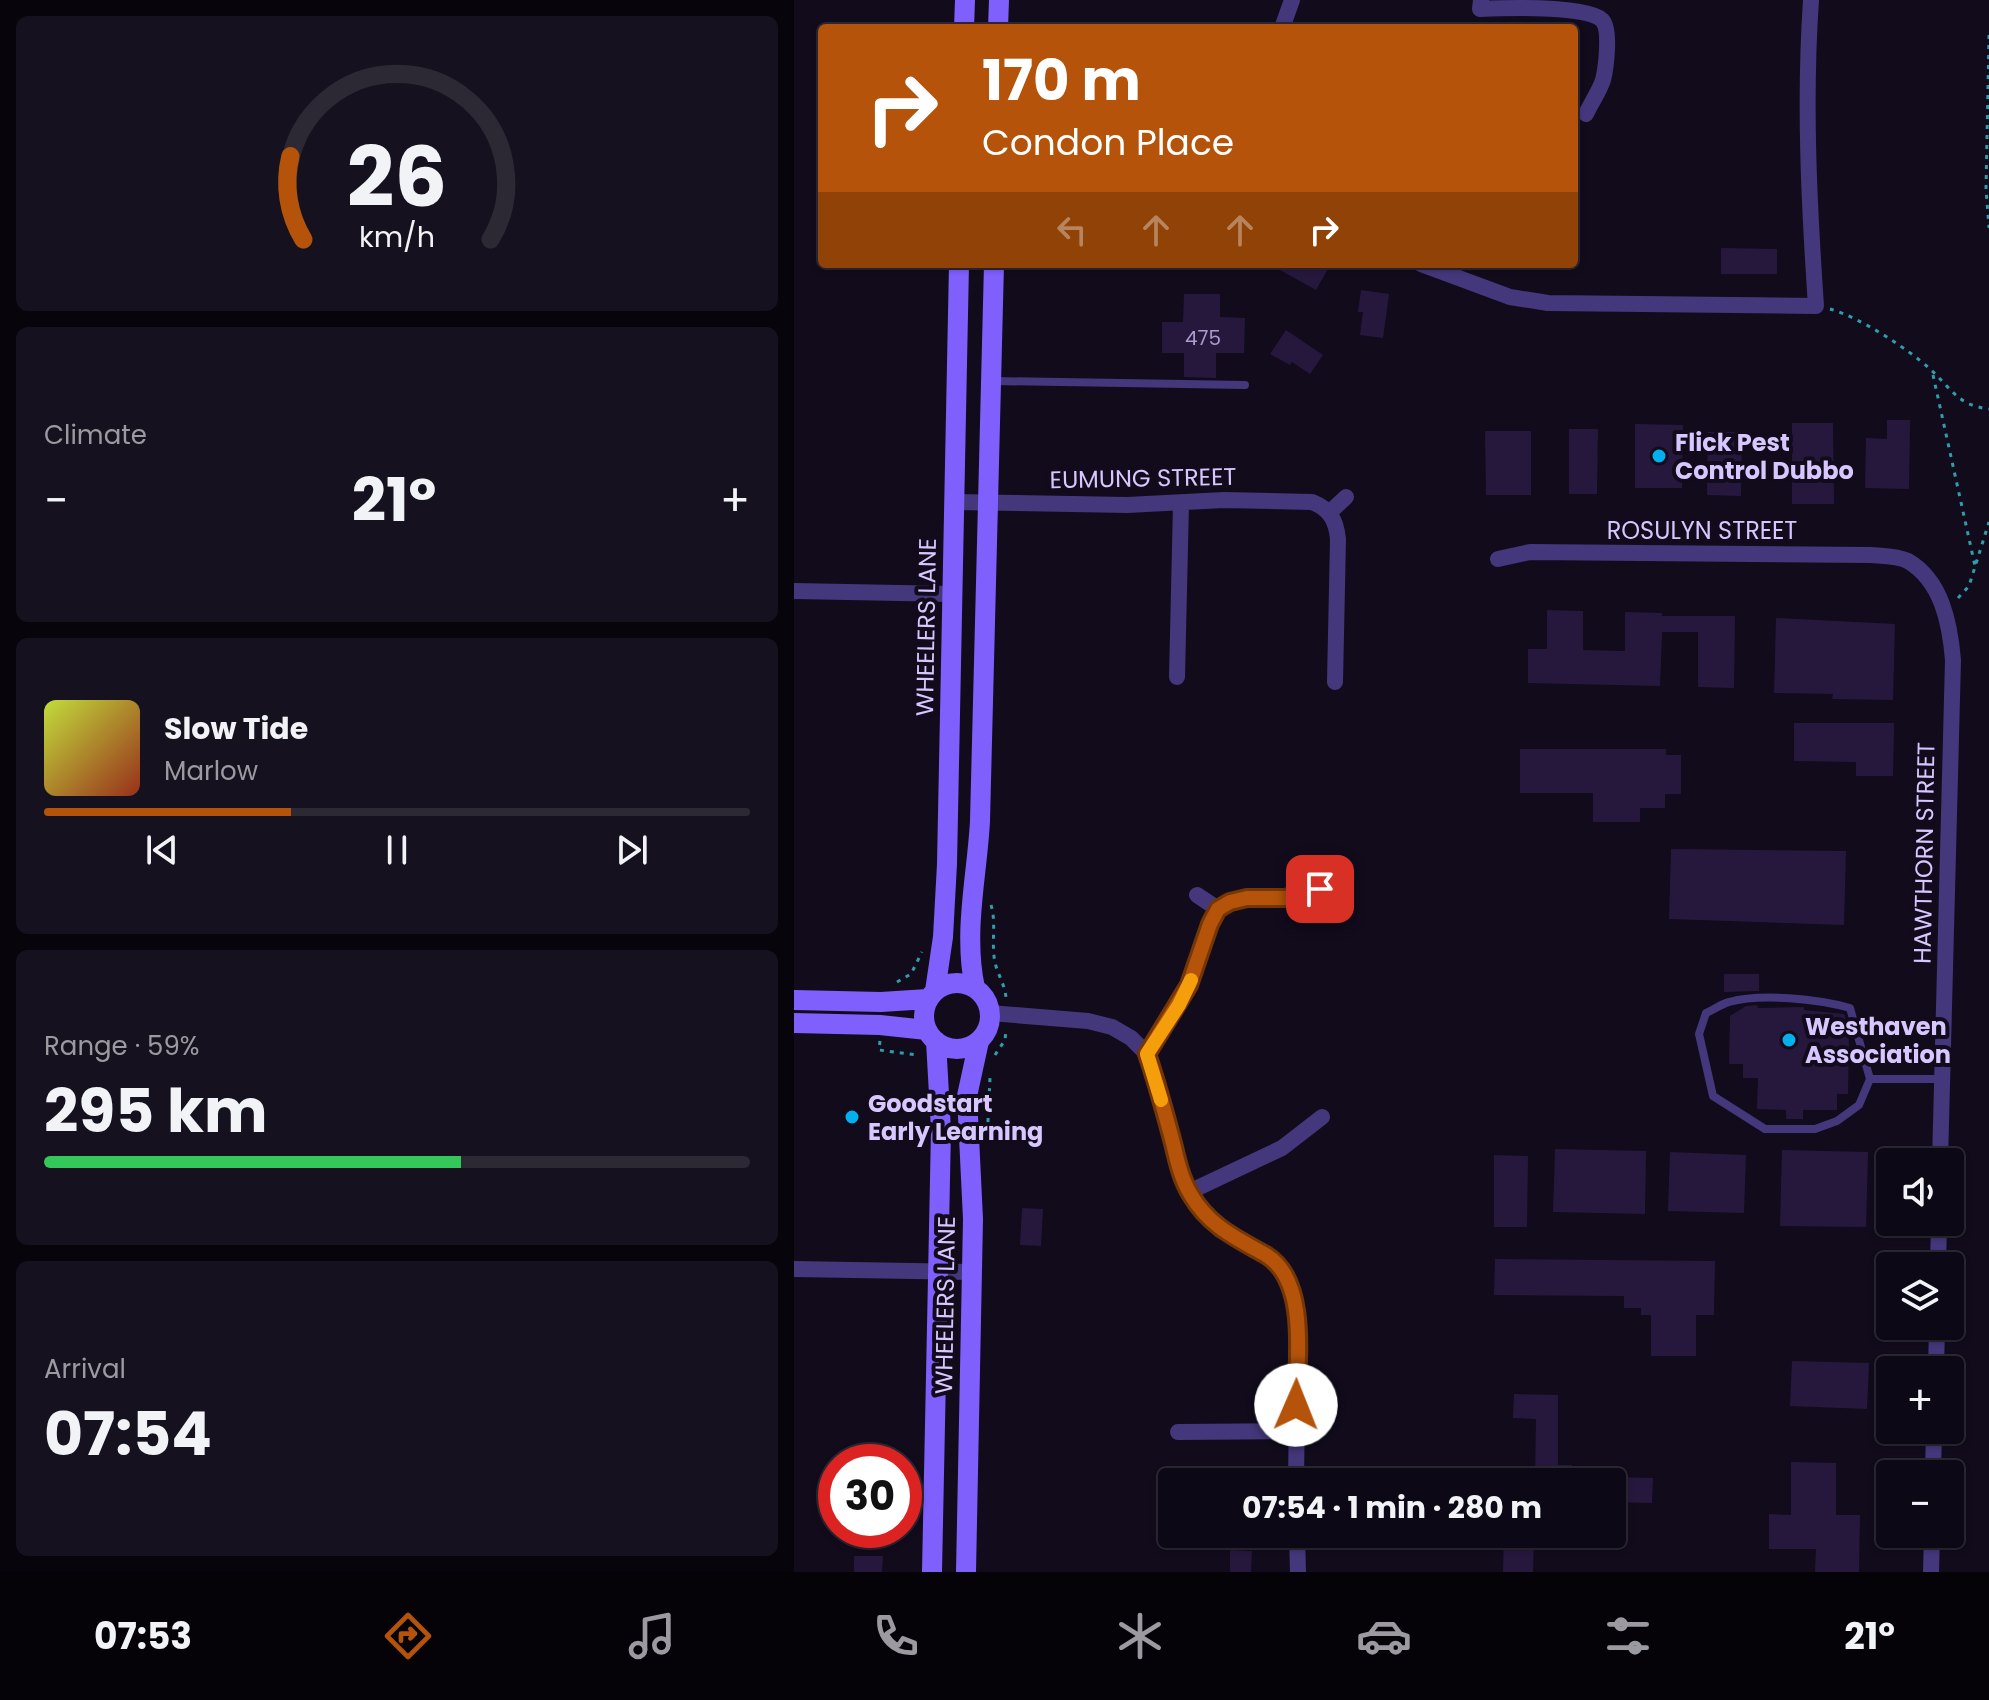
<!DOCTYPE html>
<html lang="en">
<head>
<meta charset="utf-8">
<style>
  body { margin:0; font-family:Poppins,sans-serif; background:#16111e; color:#f1f3f6; height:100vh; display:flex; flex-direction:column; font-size:30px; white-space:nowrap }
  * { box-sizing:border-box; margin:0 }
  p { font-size:26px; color:#9a9aa0 }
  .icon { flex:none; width:44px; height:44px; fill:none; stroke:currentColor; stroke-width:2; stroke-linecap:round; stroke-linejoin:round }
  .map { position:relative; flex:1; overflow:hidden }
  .details { display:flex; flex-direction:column; gap:16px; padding:16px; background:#07040c; width:794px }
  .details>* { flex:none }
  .banner { position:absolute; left:24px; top:24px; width:760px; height:244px; border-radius:8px; box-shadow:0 2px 6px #0004,0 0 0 2px #2d2934; background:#b45309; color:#fff; overflow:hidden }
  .tools { position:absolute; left:1082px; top:1148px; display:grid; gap:16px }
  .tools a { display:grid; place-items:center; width:88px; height:88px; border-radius:8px; background:#0d0815; box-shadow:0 2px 6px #0004,0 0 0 2px #2d2934; font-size:40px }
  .speed { position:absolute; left:24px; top:1444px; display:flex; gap:16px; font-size:40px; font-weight:700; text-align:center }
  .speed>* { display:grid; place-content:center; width:104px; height:104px; border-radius:50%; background:#0d0815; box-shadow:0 2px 6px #0004,0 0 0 2px #2d2934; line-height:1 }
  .speed .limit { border:12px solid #d22; background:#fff; color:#111 }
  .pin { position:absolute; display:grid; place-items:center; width:68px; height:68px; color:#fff; margin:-34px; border-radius:16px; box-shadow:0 4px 12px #0006 }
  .me { position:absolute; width:88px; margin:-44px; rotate:1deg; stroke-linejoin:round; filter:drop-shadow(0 0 6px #0008) }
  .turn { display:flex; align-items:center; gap:28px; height:168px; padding:0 32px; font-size:36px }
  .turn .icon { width:104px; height:104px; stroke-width:2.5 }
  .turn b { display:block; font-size:56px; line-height:68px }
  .lanes { display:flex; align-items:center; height:76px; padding:0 32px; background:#0003; justify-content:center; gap:40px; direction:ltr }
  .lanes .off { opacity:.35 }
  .big { font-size:60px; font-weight:700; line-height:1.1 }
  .details .tile { flex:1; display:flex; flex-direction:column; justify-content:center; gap:12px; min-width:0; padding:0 28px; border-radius:12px; background:#16111e }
  .details .dial { align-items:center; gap:0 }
  .dial svg { height:208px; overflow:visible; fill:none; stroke:#2d2934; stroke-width:7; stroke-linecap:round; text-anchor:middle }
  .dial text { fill:#f1f3f6; stroke:none }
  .song { display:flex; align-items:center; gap:24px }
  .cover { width:96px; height:96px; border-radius:12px; background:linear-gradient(135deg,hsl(70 70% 55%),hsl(10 70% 35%)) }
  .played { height:8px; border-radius:4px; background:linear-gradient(90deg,#b45309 35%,#2d2934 35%) }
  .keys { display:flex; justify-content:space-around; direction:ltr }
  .heat { display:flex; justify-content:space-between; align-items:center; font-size:44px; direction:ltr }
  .charge { height:12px; border-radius:6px; background:linear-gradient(90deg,#34c759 59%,#2d2934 0) }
  .trip { position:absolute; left:364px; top:1468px; width:468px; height:80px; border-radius:8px; background:#0d0815; box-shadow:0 2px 6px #0004,0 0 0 2px #2d2934; font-weight:700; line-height:80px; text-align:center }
  .tabs { display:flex; height:128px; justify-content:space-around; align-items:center; background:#050308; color:#9a9aa0 }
  .tabs .icon { width:56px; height:56px }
  .tabs .active { color:#b45309 }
  .tabs b { font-size:36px; color:#f1f3f6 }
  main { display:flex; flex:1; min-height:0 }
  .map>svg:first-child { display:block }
  .building { fill:#26183d }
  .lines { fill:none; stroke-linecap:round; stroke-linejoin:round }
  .path { stroke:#2e9eab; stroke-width:3; stroke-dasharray:4 6; stroke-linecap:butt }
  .lane { stroke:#45377b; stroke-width:8 }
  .street { stroke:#45377b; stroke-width:16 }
  .secondary { stroke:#7f60fd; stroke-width:20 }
  .route-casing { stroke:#753606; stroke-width:20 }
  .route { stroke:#b45309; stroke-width:14 }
  .slow { stroke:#f59e0b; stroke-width:14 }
  .poi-dot { fill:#04afee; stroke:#110b1c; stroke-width:3 }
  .labels { text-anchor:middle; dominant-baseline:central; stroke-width:8; stroke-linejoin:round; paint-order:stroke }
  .number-label { font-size:20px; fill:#ab9bce }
  .poi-label { font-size:24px; font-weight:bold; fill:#d7c7fe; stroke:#110b1c; text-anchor:start }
  .street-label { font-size:24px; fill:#d7c7fe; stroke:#110b1c }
</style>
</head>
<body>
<main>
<section class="details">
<div class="tile dial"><svg viewBox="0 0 100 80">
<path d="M14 69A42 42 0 1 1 86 69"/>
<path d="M14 69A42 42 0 0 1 9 37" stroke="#b45309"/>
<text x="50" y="56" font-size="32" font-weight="700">26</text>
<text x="50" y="72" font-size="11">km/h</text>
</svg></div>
<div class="tile"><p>Climate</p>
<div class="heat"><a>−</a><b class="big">21°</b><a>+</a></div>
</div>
<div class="tile">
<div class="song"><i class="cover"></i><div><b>Slow Tide</b><p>Marlow</p></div></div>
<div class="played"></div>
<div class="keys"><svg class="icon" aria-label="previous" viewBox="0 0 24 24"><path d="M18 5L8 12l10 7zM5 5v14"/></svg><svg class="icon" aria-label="pause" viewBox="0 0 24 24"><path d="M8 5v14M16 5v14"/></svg><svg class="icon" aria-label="next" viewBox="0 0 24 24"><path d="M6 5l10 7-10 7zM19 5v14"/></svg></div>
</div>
<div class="tile"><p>Range · 59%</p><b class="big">295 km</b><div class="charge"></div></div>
<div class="tile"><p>Arrival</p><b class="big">07:54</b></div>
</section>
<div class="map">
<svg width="1195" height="1572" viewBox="0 0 1195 1572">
  <rect width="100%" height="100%" fill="#110b1c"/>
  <path class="building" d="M927 248 983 249V274H927Z
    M475 264H525L534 269 522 290Z
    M567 290 595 294 589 338 566 335 569 312H564Z
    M390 294H426V317L451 318 450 353H422V378L390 377V353H368V322H389Z
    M492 330 529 355 516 374 498 362 496 365 476 354Z
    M1093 420H1116L1115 489 1071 488 1072 438 1093 439Z
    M998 423H1039L1040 504H998Z
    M841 424 889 425 888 488H841Z
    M775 429H804L803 494H775Z
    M691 431H737V495H692Z
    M914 432H948L947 496 913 495Z
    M753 610 789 611V650L831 651V612L868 613V616H941L940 688 904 687V632H868L866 686 734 683V649H753Z
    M982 618 1101 624 1099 700 1038 699 1039 694 980 693Z
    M1000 723H1100L1099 776H1062V762L1000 761Z
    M726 749H872V755H887V794H871V808H846V822H799V793H726Z
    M877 849 1052 851 1050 925 875 919Z
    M930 974H965V991L930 992Z
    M963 1005 964 1008 1010 1007V1010L1050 1014 1055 1031 1054 1094H1043V1110H1009V1119H992V1110L963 1109 964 1078H949V1064H935L936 1016 952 1006Z
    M761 1149 852 1151 851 1214 759 1212Z
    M988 1150 1074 1152 1072 1227 986 1226Z
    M876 1152 952 1155 950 1213 874 1211Z
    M700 1155 734 1156 733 1227H700Z
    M228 1208 249 1209 247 1246 226 1245Z
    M701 1259 921 1261 920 1315H902V1356H857V1315H847V1308H830V1296L700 1295Z
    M998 1361 1075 1363 1073 1409 996 1406Z
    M720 1394 764 1395V1465H778V1482H741L742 1419 719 1418Z
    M997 1462 1042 1463V1515H1066L1065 1572H1021L1022 1549H975V1514L997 1515Z
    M818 1477 859 1478 858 1503 818 1502Z
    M710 1534H740L739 1572H709Z
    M436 1550 458 1551 457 1572H436Z
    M60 1556H89L88 1572H60Z"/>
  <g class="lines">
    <path class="path" d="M1195 35 1192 189 1195 228
      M1036 309C1065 317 1113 348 1136 369 1158 389 1163 405 1195 409
      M1139 375 1181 566
      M1164 598 1175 586 1195 522
      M197 905C202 921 198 938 200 956 201 971 211 983 212 998
      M103 982 117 974 128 952
      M86 1041 85 1050 124 1055
      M201 1055 211 1040 212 1030
      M193 1142 196 1078"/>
    <path class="lane" d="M199 381 451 385
      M1076 1079 1065 1105 1043 1121 1021 1129H971L919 1096 905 1034 912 1013C919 1010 927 1004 935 1002 967 993 1024 999 1056 1008L1076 1079H1148"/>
    <path class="street" d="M687 0 686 9C710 8 792 5 808 20 817 29 812 68 809 80 805 92 797 103 792 114
      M488 28 498 0
      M627 264 716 297 754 303 1022 306C1015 203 1010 102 1017 0
      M160 502 333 505 430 500 518 502C536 509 542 520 544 539L541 682
      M536 512 552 497
      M704 559 736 552 1077 555C1088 556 1104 556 1114 561 1148 581 1156 624 1159 660L1146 1162
      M0 591 159 594
      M383 677 387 504
      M403 895 424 909
      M196 1013 294 1021 318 1027 337 1038 353 1054 386 1170 395 1192 408 1213 426 1230 475 1257 489 1271 497 1288 504 1327 502 1482
      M353 1054 395 985 416 924 424 909 436 902 453 898H491L526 889
      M395 1192 488 1148 528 1117
      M1144 1266 1145 1222
      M0 1269 178 1272
      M1142 1370 1143 1326
      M384 1432 501 1431
      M1139 1474 1140 1430
      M503 1534 504 1572
      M1137 1572 1138 1534"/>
    <path class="secondary" d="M170 28 171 0
      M204 28 205 0
      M130 1016a33 33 0 1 1 66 0a33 33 0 1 1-66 0Z
      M181 988C169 932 183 877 186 821L200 264
      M141 991 149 937 153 864 165 264
      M0 1000 87 1002 134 999
      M0 1023 86 1025 133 1030
      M138 1572 147 1130 142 1041
      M172 1572 179 1219 173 1096 185 1041"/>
  </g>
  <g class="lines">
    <defs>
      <path id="route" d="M502 1405C503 1362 515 1281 472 1255 442 1238 415 1226 397 1195 387 1179 383 1160 379 1143 371 1113 363 1083 353 1054L395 985 416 924 424 909 436 902 453 898H491L526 889"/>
    </defs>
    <use href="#route" class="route-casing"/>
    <use href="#route" class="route"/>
    <path class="slow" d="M367 1100 353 1054 385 1005 397 980"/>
  </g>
  <g class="poi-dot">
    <circle cx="865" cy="456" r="8"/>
    <circle cx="995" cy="1040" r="8"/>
    <circle cx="58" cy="1117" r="8"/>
  </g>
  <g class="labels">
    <g class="number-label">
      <text x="409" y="338">475</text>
    </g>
    <g class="poi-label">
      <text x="881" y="442">Flick Pest<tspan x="881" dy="28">Control Dubbo</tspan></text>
      <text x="1011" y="1026">Westhaven<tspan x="1011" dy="28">Association</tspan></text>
      <text x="74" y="1103">Goodstart<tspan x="74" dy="28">Early Learning</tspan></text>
    </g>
    <g class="street-label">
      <text transform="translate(349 478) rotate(-1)">EUMUNG STREET</text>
      <text x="908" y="530">ROSULYN STREET</text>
      <text transform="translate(132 627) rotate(-89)">WHEELERS LANE</text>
      <text transform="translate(1130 853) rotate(-89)">HAWTHORN STREET</text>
      <text transform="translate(151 1305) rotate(-89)">WHEELERS LANE</text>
    </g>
  </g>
</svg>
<div class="tools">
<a><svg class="icon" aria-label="sound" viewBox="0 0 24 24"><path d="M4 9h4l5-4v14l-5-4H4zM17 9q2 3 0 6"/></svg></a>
<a><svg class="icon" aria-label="layers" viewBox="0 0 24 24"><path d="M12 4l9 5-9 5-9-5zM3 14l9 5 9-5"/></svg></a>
<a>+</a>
<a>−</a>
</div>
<div class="speed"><div class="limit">30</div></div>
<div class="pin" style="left:526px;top:889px;background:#d93025"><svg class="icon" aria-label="arrive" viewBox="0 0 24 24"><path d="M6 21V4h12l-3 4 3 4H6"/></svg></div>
<svg class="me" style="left:502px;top:1405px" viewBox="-20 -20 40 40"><circle r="19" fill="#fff"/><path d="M0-13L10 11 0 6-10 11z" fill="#b45309"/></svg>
<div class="trip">07:54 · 1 min · 280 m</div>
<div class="banner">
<div class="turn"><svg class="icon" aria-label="right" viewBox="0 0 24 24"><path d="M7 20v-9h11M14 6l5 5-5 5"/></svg><div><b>170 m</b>Condon Place</div></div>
<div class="lanes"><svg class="icon off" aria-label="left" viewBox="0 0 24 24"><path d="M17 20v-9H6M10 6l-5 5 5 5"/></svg><svg class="icon off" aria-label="ahead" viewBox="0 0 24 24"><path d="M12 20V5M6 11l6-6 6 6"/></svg><svg class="icon off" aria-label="ahead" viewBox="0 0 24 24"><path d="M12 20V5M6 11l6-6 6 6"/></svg><svg class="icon" aria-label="right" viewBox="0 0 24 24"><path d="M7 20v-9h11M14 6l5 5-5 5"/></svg></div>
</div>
</div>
</main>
<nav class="tabs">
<b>07:53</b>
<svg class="icon active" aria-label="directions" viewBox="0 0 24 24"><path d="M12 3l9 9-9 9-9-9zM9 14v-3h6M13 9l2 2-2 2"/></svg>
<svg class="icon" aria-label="music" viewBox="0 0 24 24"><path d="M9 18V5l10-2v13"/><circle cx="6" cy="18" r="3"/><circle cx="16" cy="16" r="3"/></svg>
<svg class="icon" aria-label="phone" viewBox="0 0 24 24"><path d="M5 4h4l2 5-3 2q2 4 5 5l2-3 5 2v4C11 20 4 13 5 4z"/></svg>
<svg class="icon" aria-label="climate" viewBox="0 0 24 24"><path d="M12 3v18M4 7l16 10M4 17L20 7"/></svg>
<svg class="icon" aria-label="car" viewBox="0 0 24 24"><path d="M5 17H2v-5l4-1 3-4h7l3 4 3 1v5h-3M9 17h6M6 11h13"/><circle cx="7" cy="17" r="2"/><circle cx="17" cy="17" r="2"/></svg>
<svg class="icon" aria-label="filters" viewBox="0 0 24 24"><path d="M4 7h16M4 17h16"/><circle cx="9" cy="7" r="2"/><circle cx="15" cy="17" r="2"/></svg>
<b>21°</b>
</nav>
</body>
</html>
